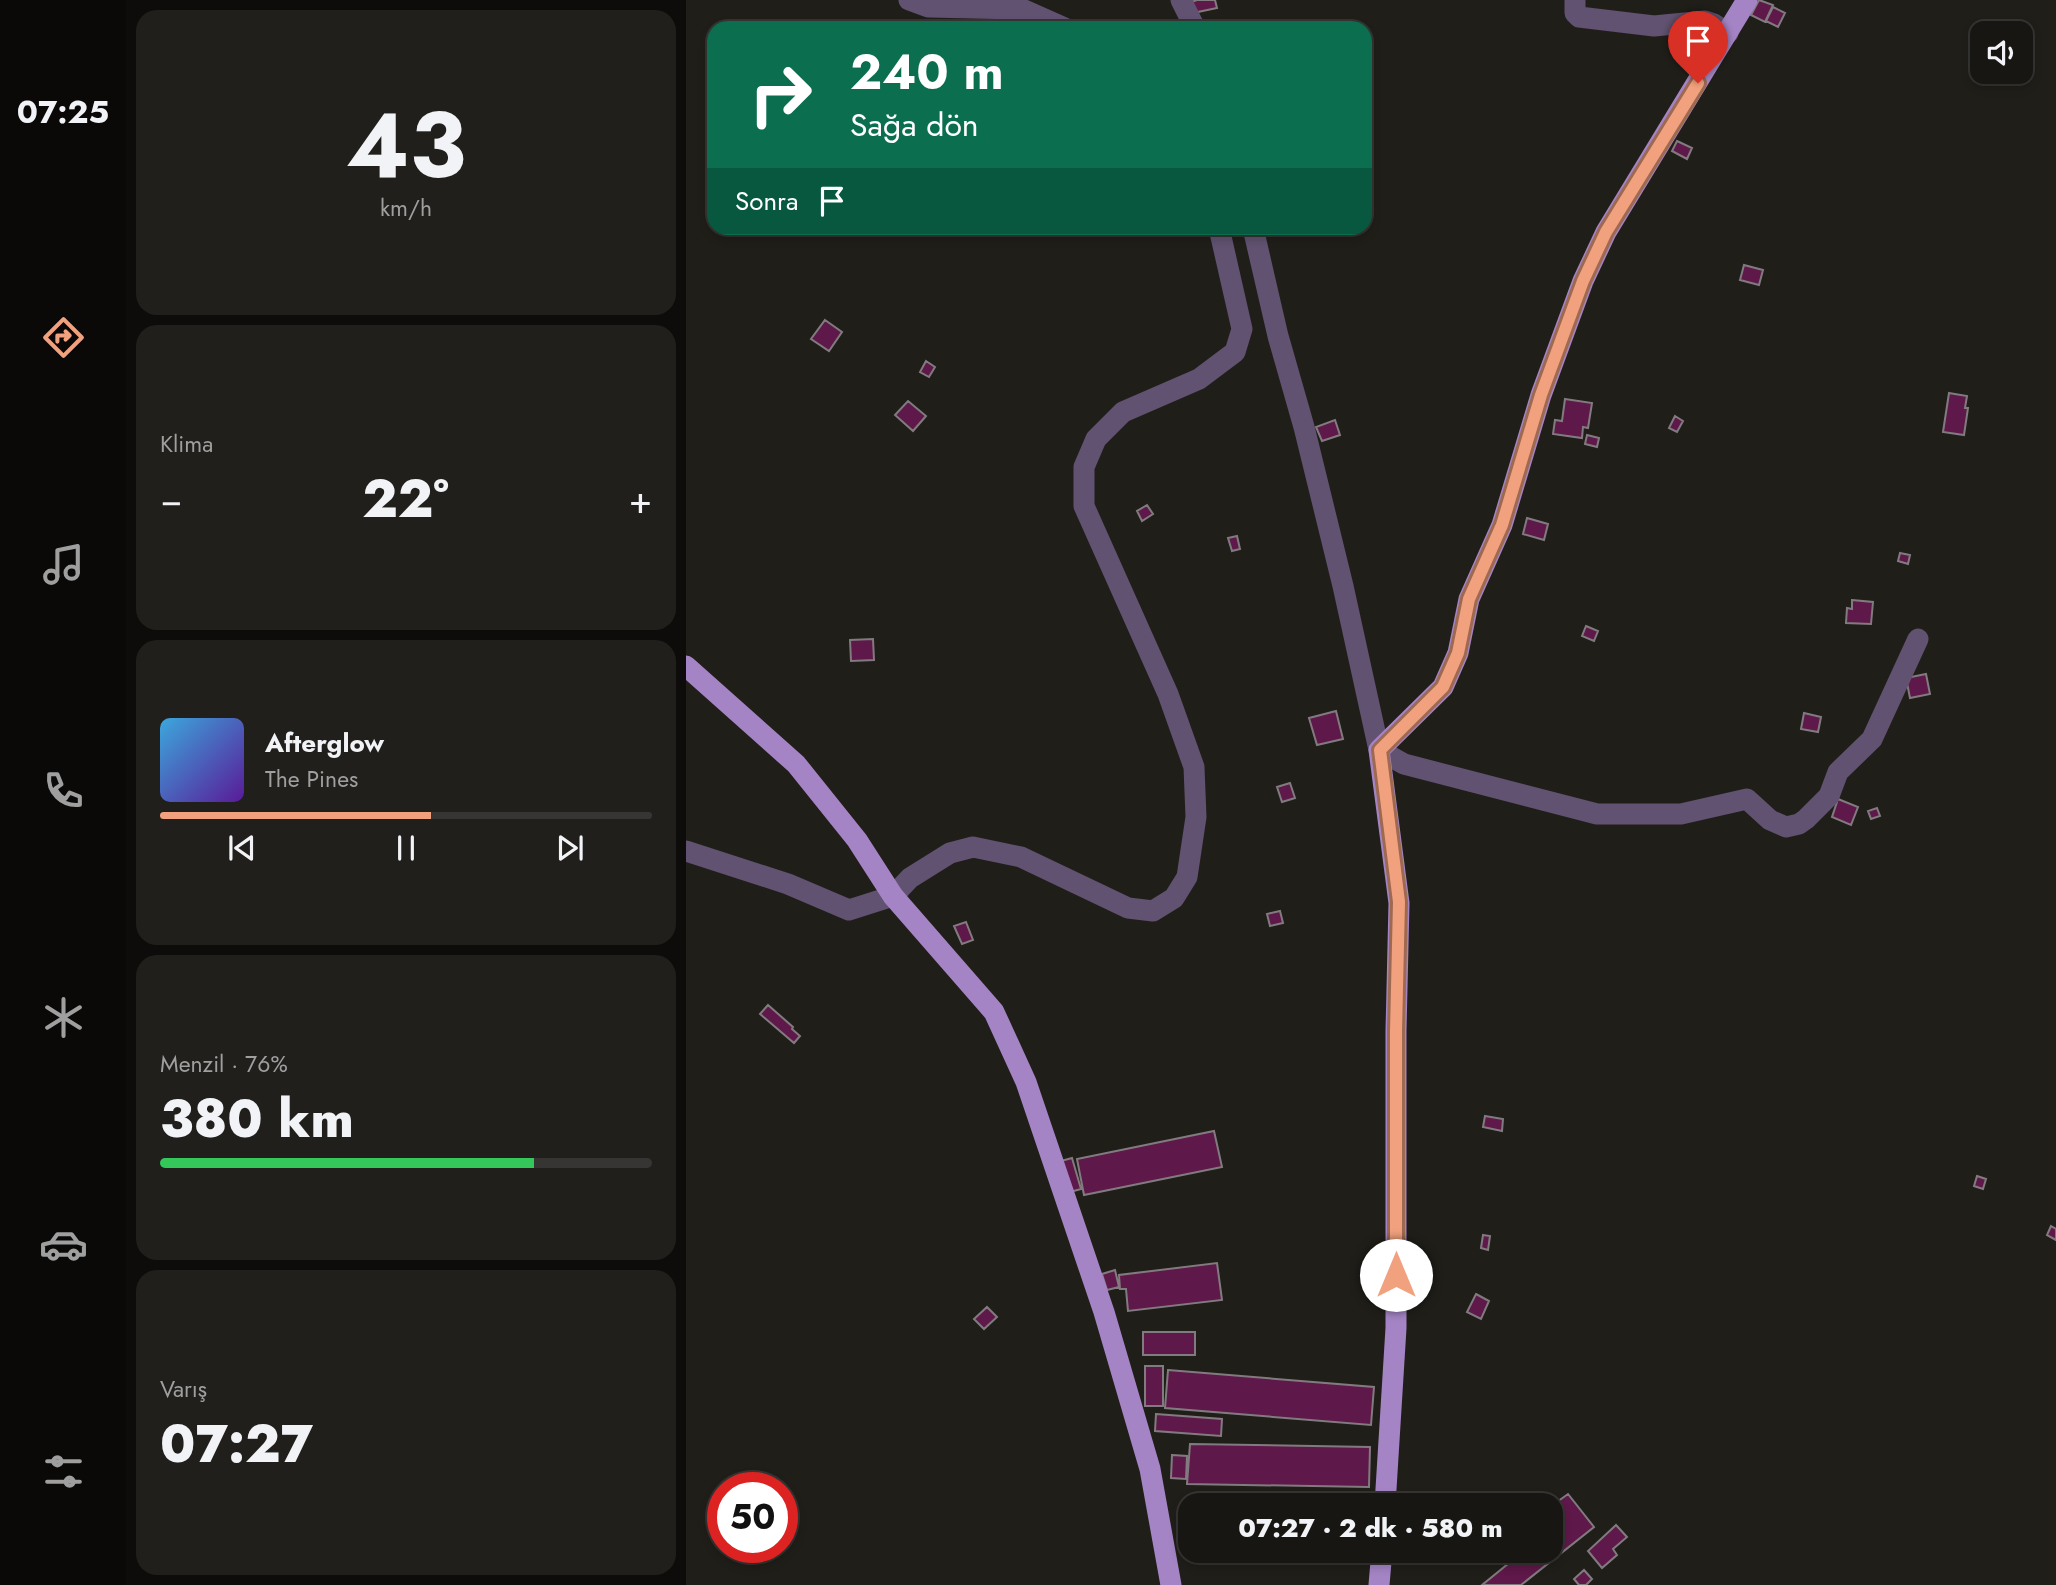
<!DOCTYPE html>
<html lang="tr">
<head>
<meta charset="utf-8">
<style>
  body { margin:0; font-family:Jost,sans-serif; background:#211f1c; color:#f1f3f6; height:100vh; display:flex; flex-direction:column; font-size:26px; white-space:nowrap }
  * { box-sizing:border-box; margin:0 }
  p { font-size:23px; color:#9f9fa0 }
  .icon { flex:none; width:38px; height:38px; fill:none; stroke:currentColor; stroke-width:2; stroke-linecap:round; stroke-linejoin:round }
  .map { position:relative; flex:1; overflow:hidden }
  .drawer { display:flex; flex-direction:column; gap:10px; padding:10px; background:#0d0c0a; width:560px }
  .drawer>* { flex:none }
  .hud { position:absolute; left:21px; top:21px; width:665px; height:214px; border-radius:21px; box-shadow:0 4px 10px #0003,0 0 0 2px #363533; background:#0b6e4f; color:#fff; overflow:hidden }
  .fabs { position:absolute; left:1284px; top:21px; display:grid; gap:14px }
  .fabs a { display:grid; place-items:center; width:63px; height:63px; border-radius:14px; background:#181613; box-shadow:0 4px 10px #0003,0 0 0 2px #363533; font-size:35px }
  .speed { position:absolute; left:21px; top:1472px; display:flex; gap:14px; font-size:35px; font-weight:700; text-align:center }
  .speed>* { display:grid; place-content:center; width:91px; height:91px; border-radius:50%; background:#181613; box-shadow:0 4px 10px #0003,0 0 0 2px #363533; line-height:1 }
  .speed .limit { border:10px solid #d22; background:#fff; color:#111 }
  .pin { position:absolute; display:grid; place-items:center; width:60px; height:60px; color:#fff; margin:-72px -30px; border-radius:50% 50% 50% 0; rotate:-45deg; box-shadow:0 0 7px #0007 }
  .pin .icon { rotate:45deg }
  .me { position:absolute; width:77px; margin:-38px; rotate:0deg; stroke-linejoin:round; filter:drop-shadow(0 0 5px #0008) }
  .turn { display:flex; align-items:center; gap:24px; height:147px; padding:0 28px; font-size:32px }
  .turn .icon { width:91px; height:91px; stroke-width:2.5 }
  .turn b { display:block; font-size:49px; line-height:60px }
  .then { display:flex; align-items:center; height:66px; padding:0 28px; background:#0003; gap:14px; font-size:26px }
  .big { font-size:52px; font-weight:800; line-height:1.1 }
  .drawer .tile { flex:1; display:flex; flex-direction:column; justify-content:center; gap:10px; min-width:0; padding:0 24px; border-radius:21px; background:#211f1c }
  .drawer .dial { align-items:center; gap:0 }
  .dial b { font-size:91px; line-height:1 }
  .song { display:flex; align-items:center; gap:21px }
  .cover { width:84px; height:84px; border-radius:10px; background:linear-gradient(135deg,hsl(200 70% 55%),hsl(270 70% 35%)) }
  .played { height:7px; border-radius:4px; background:linear-gradient(90deg,#f1a17d 55%,#363533 55%) }
  .keys { display:flex; justify-content:space-around; direction:ltr }
  .heat { display:flex; justify-content:space-between; align-items:center; font-size:38px; direction:ltr }
  .charge { height:10px; border-radius:5px; background:linear-gradient(90deg,#34c759 76%,#363533 0) }
  .trip { position:absolute; left:492px; top:1493px; width:385px; height:70px; border-radius:21px; background:#181613; box-shadow:0 4px 10px #0003,0 0 0 2px #363533; font-weight:800; line-height:70px; text-align:center }
  main { display:flex; flex:1; min-height:0 }
  .tab-bar { display:flex; flex-direction:column; width:126px; justify-content:space-around; align-items:center; background:#0a0908; color:#9f9fa0 }
  .tab-bar .icon { width:49px; height:49px }
  .tab-bar .active { color:#f1a17d }
  .tab-bar b { font-size:32px; color:#f1f3f6 }
  .map>svg:first-child { display:block }
  .building { fill:#5e1849; stroke:#817b7f; stroke-width:2 }
  .lines { fill:none; stroke-linecap:round; stroke-linejoin:round }
  .minor { stroke:#605270; stroke-width:21 }
  .major { stroke:#a484c4; stroke-width:21 }
  .route-casing { stroke:#9d6951; stroke-width:18 }
  .route { stroke:#f1a17d; stroke-width:12 }
</style>
</head>
<body>
<main>
<nav class="tab-bar">
<b>07:25</b>
<svg class="icon active" aria-label="directions" viewBox="0 0 24 24"><path d="M12 3l9 9-9 9-9-9zM9 14v-3h6M13 9l2 2-2 2"/></svg>
<svg class="icon" aria-label="music" viewBox="0 0 24 24"><path d="M9 18V5l10-2v13"/><circle cx="6" cy="18" r="3"/><circle cx="16" cy="16" r="3"/></svg>
<svg class="icon" aria-label="phone" viewBox="0 0 24 24"><path d="M5 4h4l2 5-3 2q2 4 5 5l2-3 5 2v4C11 20 4 13 5 4z"/></svg>
<svg class="icon" aria-label="climate" viewBox="0 0 24 24"><path d="M12 3v18M4 7l16 10M4 17L20 7"/></svg>
<svg class="icon" aria-label="car" viewBox="0 0 24 24"><path d="M5 17H2v-5l4-1 3-4h7l3 4 3 1v5h-3M9 17h6M6 11h13"/><circle cx="7" cy="17" r="2"/><circle cx="17" cy="17" r="2"/></svg>
<svg class="icon" aria-label="filters" viewBox="0 0 24 24"><path d="M4 7h16M4 17h16"/><circle cx="9" cy="7" r="2"/><circle cx="15" cy="17" r="2"/></svg>
</nav>
<section class="drawer">
<div class="tile dial"><b>43</b><p>km/h</p></div>
<div class="tile"><p>Klima</p>
<div class="heat"><a>−</a><b class="big">22°</b><a>+</a></div>
</div>
<div class="tile">
<div class="song"><i class="cover"></i><div><b>Afterglow</b><p>The Pines</p></div></div>
<div class="played"></div>
<div class="keys"><svg class="icon" aria-label="previous" viewBox="0 0 24 24"><path d="M18 5L8 12l10 7zM5 5v14"/></svg><svg class="icon" aria-label="pause" viewBox="0 0 24 24"><path d="M8 5v14M16 5v14"/></svg><svg class="icon" aria-label="next" viewBox="0 0 24 24"><path d="M6 5l10 7-10 7zM19 5v14"/></svg></div>
</div>
<div class="tile"><p>Menzil · 76%</p><b class="big">380 km</b><div class="charge"></div></div>
<div class="tile"><p>Varış</p><b class="big">07:27</b></div>
</section>
<div class="map">
<svg width="1370" height="1585" viewBox="0 0 1370 1585">
  <rect width="100%" height="100%" fill="#201e19"/>
  <path class="building" d="M511 0H529L531 8 507 13 505 2Z
    M1073 0 1087 5 1079 22 1065 15Z
    M1087 7 1099 13 1092 27 1080 21Z
    M991 141 1006 148 1001 159 986 151Z
    M679 165 686 188 679 190Z
    M1058 265 1077 270 1073 285 1054 280Z
    M139 320 156 332 143 351 125 339Z
    M240 361 249 367 243 377 234 372Z
    M1263 393 1281 396 1279 408H1282L1278 435 1257 432Z
    M879 399 906 403 902 428 897 427 896 438 867 434 869 420 876 421Z
    M222 401 240 416 227 431 209 415Z
    M989 416 997 421 991 432 983 428Z
    M649 420 654 435 636 441 630 427Z
    M901 435 913 438 911 447 899 444Z
    M461 505 467 514 456 521 451 511Z
    M841 518 862 524 858 540 837 534Z
    M551 536 554 549 546 551 542 538Z
    M1214 553 1224 555 1222 564 1212 561Z
    M1166 600 1187 602 1185 624 1160 623 1161 608 1166 609Z
    M900 626 912 631 908 641 896 636Z
    M187 639 188 660 165 661 164 640Z
    M1240 674 1244 694 1224 698 1220 678Z
    M650 711 657 739 631 745 623 718Z
    M1118 713 1135 717 1132 732 1115 729Z
    M604 783 609 798 596 802 591 787Z
    M1152 799 1172 807 1165 825 1146 817Z
    M1191 808 1194 816 1185 819 1182 811Z
    M594 911 597 923 584 926 581 914Z
    M280 922 287 940 276 944 268 926Z
    M82 1005 107 1027 106 1029 114 1036 108 1043 74 1014Z
    M799 1116 817 1119 816 1131 797 1127Z
    M528 1131 536 1167 398 1195 391 1159Z
    M386 1158 395 1189 384 1192 375 1161Z
    M1291 1176 1300 1179 1297 1189 1288 1186Z
    M1365 1226 1370 1229V1240L1361 1235Z
    M797 1235 804 1236 802 1250 795 1248Z
    M531 1263 536 1300 442 1311 440 1289H434L433 1275Z
    M429 1270 433 1287 421 1290 416 1274Z
    M790 1294 803 1301 795 1319 781 1312Z
    M301 1307 311 1317 298 1329 288 1319Z
    M457 1332H509V1355H457Z
    M459 1366H477V1406H459Z
    M482 1370 688 1387 685 1425 479 1408Z
    M470 1414 536 1419 535 1436 469 1431Z
    M504 1444 684 1447 683 1487 501 1484Z
    M486 1455 501 1456 500 1479 485 1478Z
    M882 1494 908 1527 835 1585H796L823 1563 813 1550H864V1507Z
    M930 1525 941 1537 927 1549 931 1555 916 1568 902 1551Z
    M898 1570 906 1579 900 1585H893L888 1579Z"/>
  <g class="lines">
    <path class="minor" d="M223 0 242 7 336 9 379 28
      M495 0 509 28
      M889 0V13L893 17 968 26 1019 21 1028 24 1042 33
      M567 228 592 336 618 427 657 586 693 750 718 764 911 814H995L1061 799 1084 820 1100 827 1113 824 1120 819 1143 796 1152 772 1186 739 1232 639
      M0 851 102 884 163 910 207 896 224 878 264 853 287 847 335 857 442 908 467 911 488 898 501 877 510 817 508 767 482 694 398 506V467L410 439 437 412 513 379 549 352 556 329 533 228"/>
    <path class="major" d="M0 666 110 764 171 840 207 896 308 1012 340 1082 418 1312 464 1469 485 1585
      M699 1505 710 1328V1031L713 903 693 750 757 687 772 653 783 599 816 525 855 395 897 281 920 232 1061 0
      M693 1585 696 1550"/>
  </g>
  <g class="lines">
    <defs>
      <path id="route" d="M710 1275V1031L713 902 694 750 757 687 772 653 783 599 816 525 855 395 897 281 920 232 1012 83"/>
    </defs>
    <use href="#route" class="route-casing"/>
    <use href="#route" class="route"/>
  </g>
</svg>
<div class="fabs">
<a><svg class="icon" aria-label="sound" viewBox="0 0 24 24"><path d="M4 9h4l5-4v14l-5-4H4zM17 9q2 3 0 6"/></svg></a>
</div>
<div class="speed"><div class="limit">50</div></div>
<div class="pin" style="left:1012px;top:83px;background:#d93025"><svg class="icon" aria-label="arrive" viewBox="0 0 24 24"><path d="M6 21V4h12l-3 4 3 4H6"/></svg></div>
<svg class="me" style="left:710px;top:1275px" viewBox="-20 -20 40 40"><circle r="19" fill="#fff"/><path d="M0-13L10 11 0 6-10 11z" fill="#f1a17d"/></svg>
<div class="trip">07:27 · 2 dk · 580 m</div>
<div class="hud">
<div class="turn"><svg class="icon" aria-label="right" viewBox="0 0 24 24"><path d="M7 20v-9h11M14 6l5 5-5 5"/></svg><div><b>240 m</b>Sağa dön</div></div>
<div class="then">Sonra<svg class="icon" aria-label="arrive" viewBox="0 0 24 24"><path d="M6 21V4h12l-3 4 3 4H6"/></svg></div>
</div>
</div>
</main>
</body>
</html>
